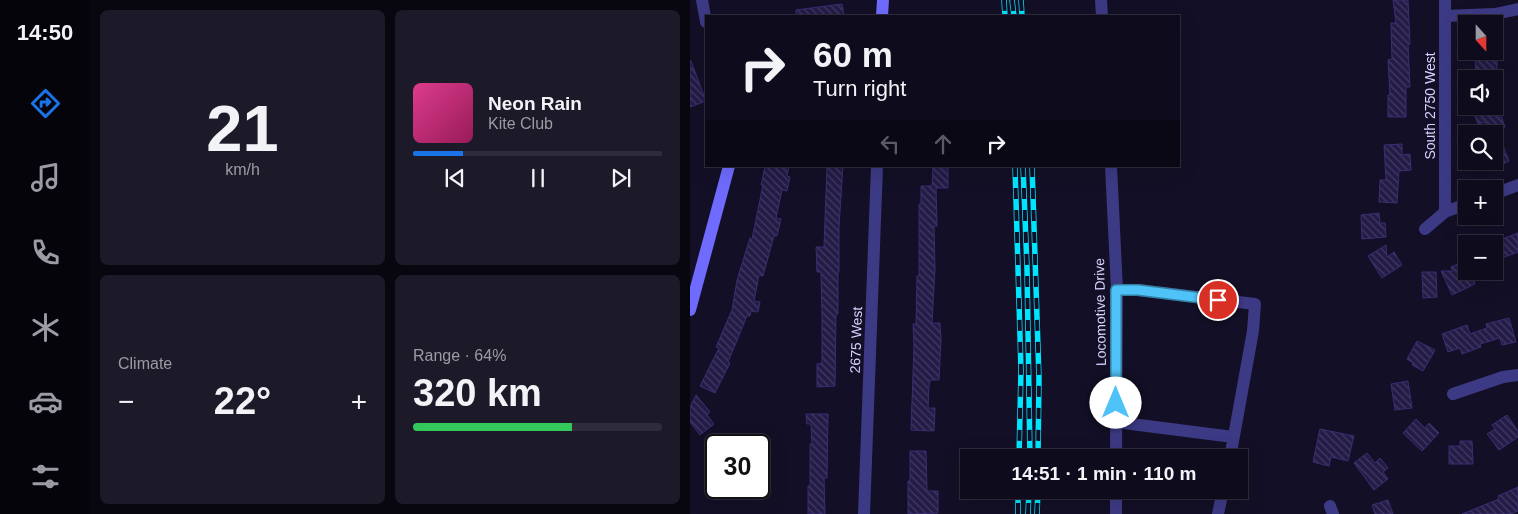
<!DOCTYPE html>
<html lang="en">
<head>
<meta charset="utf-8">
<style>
  body { margin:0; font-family:Arial,sans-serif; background:#1c1929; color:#f1f3f6; height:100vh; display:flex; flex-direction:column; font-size:19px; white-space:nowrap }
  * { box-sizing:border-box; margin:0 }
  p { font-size:16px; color:#9b9ba3 }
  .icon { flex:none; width:28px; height:28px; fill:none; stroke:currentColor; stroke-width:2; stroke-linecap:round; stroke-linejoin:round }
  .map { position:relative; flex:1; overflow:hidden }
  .drawer { display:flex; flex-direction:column; gap:10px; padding:10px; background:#08060f; width:600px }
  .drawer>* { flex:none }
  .hud { position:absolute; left:15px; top:15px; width:475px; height:152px; border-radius:0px; box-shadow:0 5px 20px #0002,0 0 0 1px #2e2b3b; background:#0e0b1c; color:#f1f3f6; overflow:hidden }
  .needle { width:32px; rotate:159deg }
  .fabs { position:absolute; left:768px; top:15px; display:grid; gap:10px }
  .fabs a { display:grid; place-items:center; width:45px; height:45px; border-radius:0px; background:#0e0b1c; box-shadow:0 5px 20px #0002,0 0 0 1px #2e2b3b; font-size:25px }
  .speed { position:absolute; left:15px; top:434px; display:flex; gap:10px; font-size:25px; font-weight:700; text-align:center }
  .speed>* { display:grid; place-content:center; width:65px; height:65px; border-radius:50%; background:#0e0b1c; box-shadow:0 5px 20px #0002,0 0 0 1px #2e2b3b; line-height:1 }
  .speed .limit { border:2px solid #111; border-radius:8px; background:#fff; color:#111 }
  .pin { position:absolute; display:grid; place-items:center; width:42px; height:42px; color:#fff; margin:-21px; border:2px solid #fff; border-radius:50%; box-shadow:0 1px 5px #0007 }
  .me { position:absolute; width:55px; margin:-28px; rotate:0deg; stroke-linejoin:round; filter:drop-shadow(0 0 4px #0008) }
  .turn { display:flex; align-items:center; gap:18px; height:105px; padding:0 25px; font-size:22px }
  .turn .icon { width:65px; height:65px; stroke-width:2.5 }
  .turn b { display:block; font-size:35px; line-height:42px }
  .lanes { display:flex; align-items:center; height:48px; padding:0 25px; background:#0003; justify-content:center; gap:25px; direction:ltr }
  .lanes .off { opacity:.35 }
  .big { font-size:38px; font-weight:700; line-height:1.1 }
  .drawer .card { flex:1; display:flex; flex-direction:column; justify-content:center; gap:8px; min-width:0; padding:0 18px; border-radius:8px; background:#1c1929 }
  .drawer .dial { align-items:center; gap:0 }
  .dial b { font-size:65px; line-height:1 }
  .song { display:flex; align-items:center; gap:15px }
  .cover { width:60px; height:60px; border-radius:8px; background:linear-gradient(135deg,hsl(330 70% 55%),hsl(330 70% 35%)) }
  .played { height:5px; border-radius:2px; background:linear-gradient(90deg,#1a73e8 20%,#2e2b3b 20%) }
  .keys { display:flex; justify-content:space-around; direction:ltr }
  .heat { display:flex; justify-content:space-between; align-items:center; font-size:28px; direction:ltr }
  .charge { height:8px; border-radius:4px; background:linear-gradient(90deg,#34c759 64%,#2e2b3b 0) }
  .drawer .tiles { flex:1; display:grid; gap:10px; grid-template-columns:repeat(2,1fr) }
  .trip { position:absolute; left:270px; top:449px; width:288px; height:50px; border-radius:0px; background:#0e0b1c; box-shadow:0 5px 20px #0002,0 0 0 1px #2e2b3b; font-weight:700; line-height:50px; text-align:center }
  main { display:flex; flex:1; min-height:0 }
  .dock { display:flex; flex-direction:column; width:90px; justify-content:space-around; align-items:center; background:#06040b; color:#9b9ba3 }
  .dock .icon { width:35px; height:35px }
  .dock .current { color:#1a73e8 }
  .dock b { font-size:22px; color:#f1f3f6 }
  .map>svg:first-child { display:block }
  .building { fill:url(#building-back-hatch); stroke:#3b2d73 }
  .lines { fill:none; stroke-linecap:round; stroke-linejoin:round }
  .street { stroke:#3d3a85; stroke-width:12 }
  .secondary { stroke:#6f6bff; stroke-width:12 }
  .rail-casing { stroke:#00e5ff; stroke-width:5.5 }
  .rail { stroke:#130f26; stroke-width:4; stroke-dasharray:11; stroke-linecap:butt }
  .route-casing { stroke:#337fa1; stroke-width:12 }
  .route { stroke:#4fc3f7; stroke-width:9 }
  .labels { text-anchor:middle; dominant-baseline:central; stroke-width:5; stroke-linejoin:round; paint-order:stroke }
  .street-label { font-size:14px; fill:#d9d4ff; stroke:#130f26 }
</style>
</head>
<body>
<main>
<nav class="dock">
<b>14:50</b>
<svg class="icon current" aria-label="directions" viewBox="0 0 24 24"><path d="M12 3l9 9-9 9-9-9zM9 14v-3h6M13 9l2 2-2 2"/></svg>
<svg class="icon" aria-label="music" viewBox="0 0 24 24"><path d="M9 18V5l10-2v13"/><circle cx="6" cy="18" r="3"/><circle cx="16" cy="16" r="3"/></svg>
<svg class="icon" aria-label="phone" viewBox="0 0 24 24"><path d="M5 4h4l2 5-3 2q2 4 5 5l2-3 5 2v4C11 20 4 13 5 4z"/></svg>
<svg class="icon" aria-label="climate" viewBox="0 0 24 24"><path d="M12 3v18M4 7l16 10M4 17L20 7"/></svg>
<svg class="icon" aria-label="car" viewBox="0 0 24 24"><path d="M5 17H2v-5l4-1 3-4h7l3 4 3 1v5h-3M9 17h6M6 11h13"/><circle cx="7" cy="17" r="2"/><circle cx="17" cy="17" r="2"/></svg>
<svg class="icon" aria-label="filters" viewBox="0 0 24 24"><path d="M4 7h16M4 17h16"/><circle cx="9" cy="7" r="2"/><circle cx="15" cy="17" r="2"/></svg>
</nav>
<section class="drawer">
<div class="tiles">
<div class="card dial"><b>21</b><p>km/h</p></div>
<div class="card">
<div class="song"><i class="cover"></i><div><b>Neon Rain</b><p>Kite Club</p></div></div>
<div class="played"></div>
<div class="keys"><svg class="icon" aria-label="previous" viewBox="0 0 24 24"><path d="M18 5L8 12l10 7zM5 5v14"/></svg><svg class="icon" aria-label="pause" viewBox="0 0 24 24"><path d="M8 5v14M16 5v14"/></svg><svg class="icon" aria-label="next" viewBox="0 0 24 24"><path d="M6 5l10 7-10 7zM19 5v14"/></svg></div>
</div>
<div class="card"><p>Climate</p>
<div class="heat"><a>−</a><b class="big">22°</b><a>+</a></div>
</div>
<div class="card"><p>Range · 64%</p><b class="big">320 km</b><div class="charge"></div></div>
</div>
</section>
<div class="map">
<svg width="828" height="514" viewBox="0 0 828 514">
  <defs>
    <pattern id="building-back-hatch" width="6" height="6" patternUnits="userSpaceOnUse" patternTransform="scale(1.25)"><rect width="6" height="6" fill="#241b47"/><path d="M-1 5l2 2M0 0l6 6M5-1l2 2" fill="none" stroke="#433b63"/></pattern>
  </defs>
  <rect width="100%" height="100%" fill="#130f26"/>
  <path class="building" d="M703 0H718L720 44H718L720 87H716V117H698V95H700L698 60 702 59 701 23H706Z
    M152 4 154 16H106V10Z
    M786 51H807V79H785Z
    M0 61H1L16 101 0 107Z
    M807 103 815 127 807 130 819 161 804 168V131L799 133 795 122 788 124 783 111 797 106H804V104Z
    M712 144V155L720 154 721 170 709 171 707 203 689 202 690 180H696L694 145Z
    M75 166H99L97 176 100 177 97 191 92 190 86 218 91 219 87 236H84L73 276 69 275 64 301 70 302 68 312 61 311 60 316H57L38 362 40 363 25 393 10 386 29 348 26 347 42 310 47 280 60 238 62 239 73 185H71Z
    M137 166H153L149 227V272H148V314H146L145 386 127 387V364L132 363V316L131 272H127L126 247H134Z
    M243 166H258V188H246L247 226H244L245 269 242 323H250L251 340 249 380H240L239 386 238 408H245L244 431 221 430 224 346 223 324H226L227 276H229V204H231V186H242Z
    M689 213 690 223H695L696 237 672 239 671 215Z
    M828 233V252L804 261V242Z
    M696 245 697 257 704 252 712 265 692 278 678 256Z
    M775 261 776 271H779L785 284 762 295 751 271H763L761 267Z
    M732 272H746L747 297 733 298Z
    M819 318 826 342 812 345 810 338 790 344 791 347 772 354 770 348 758 352 752 334 777 325 780 334 797 328 796 324Z
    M727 341 745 350 733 371 722 365 723 363 717 359Z
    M718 381 722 408 705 410 701 384Z
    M6 395 20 412 17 415 24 424 10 435 0 422V407Z
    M116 414H138L137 478H134L135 514H118V486H120V444H122L121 424H117Z
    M817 415 828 431V437L809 450 797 434 805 429 802 425Z
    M726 419 735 428 739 423 749 433 732 451 713 433Z
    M630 429 664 436 658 461 641 457 639 466 623 462Z
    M770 441H782L783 464H759V446H770Z
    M220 451H236L237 491H248V513L218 514V481H220Z
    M677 453 685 463 690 458 698 468 693 472 698 479 684 490 664 463Z
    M828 487V511L821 514H772L809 499 808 496Z
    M698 500 703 514H685L682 505Z"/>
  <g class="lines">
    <path class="street" d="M12 0 16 22
      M411 0 412 16
      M755 16 805 14 828 9
      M421 166 427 290 426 458
      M804 194 828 185
      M755 212V0
      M735 229 755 212 776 204
      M427 290H448L565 304 563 331 540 458
      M763 394 813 377 828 375
      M426 422 543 437
      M640 506 643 514
      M174 514 187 166
      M426 514V490
      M528 514 533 490"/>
    <path class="secondary" d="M192 16 193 0
      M0 310 39 166"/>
    <defs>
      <path id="rail" d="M314 0 315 16
        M322 0 324 16
        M331 0 332 16
        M325 166 331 370 329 458
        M333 166 337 268 340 458
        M342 166 349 378 348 458
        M328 514V490
        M338 514 339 490
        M347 514 348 490"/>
    </defs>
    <use href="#rail" class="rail-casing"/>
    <use href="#rail" class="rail"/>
  </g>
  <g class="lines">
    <defs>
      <path id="route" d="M426 403V290H448L528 300"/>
    </defs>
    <use href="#route" class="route-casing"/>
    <use href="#route" class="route"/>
  </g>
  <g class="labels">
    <g class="street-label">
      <text transform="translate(740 106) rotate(-90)">South 2750 West</text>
      <text transform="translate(410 312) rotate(-91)">Locomotive Drive</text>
      <text transform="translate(166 340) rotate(-88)">2675 West</text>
    </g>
  </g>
</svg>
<div class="fabs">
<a><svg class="needle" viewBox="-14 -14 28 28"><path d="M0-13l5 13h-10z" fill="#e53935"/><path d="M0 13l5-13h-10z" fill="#9b9ba3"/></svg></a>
<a><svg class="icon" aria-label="sound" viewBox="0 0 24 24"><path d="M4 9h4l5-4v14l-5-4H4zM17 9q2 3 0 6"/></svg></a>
<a><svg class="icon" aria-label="search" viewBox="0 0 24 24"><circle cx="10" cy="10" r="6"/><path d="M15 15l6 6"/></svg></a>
<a>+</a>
<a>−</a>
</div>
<div class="speed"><div class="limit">30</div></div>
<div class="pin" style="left:528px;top:300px;background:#d93025"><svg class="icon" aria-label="arrive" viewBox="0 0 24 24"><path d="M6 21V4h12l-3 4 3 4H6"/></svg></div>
<svg class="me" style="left:426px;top:403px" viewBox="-20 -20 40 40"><circle r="19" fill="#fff"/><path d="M0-13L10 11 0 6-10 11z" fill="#4fc3f7"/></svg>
<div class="trip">14:51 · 1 min · 110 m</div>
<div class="hud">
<div class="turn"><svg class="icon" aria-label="right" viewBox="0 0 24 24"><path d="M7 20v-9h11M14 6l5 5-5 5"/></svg><div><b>60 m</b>Turn right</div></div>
<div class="lanes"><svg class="icon off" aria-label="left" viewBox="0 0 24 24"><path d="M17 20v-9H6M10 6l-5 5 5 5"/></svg><svg class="icon off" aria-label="ahead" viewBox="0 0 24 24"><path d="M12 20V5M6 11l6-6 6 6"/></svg><svg class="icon" aria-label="right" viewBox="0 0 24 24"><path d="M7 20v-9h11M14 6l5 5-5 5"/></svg></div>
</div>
</div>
</main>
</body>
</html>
